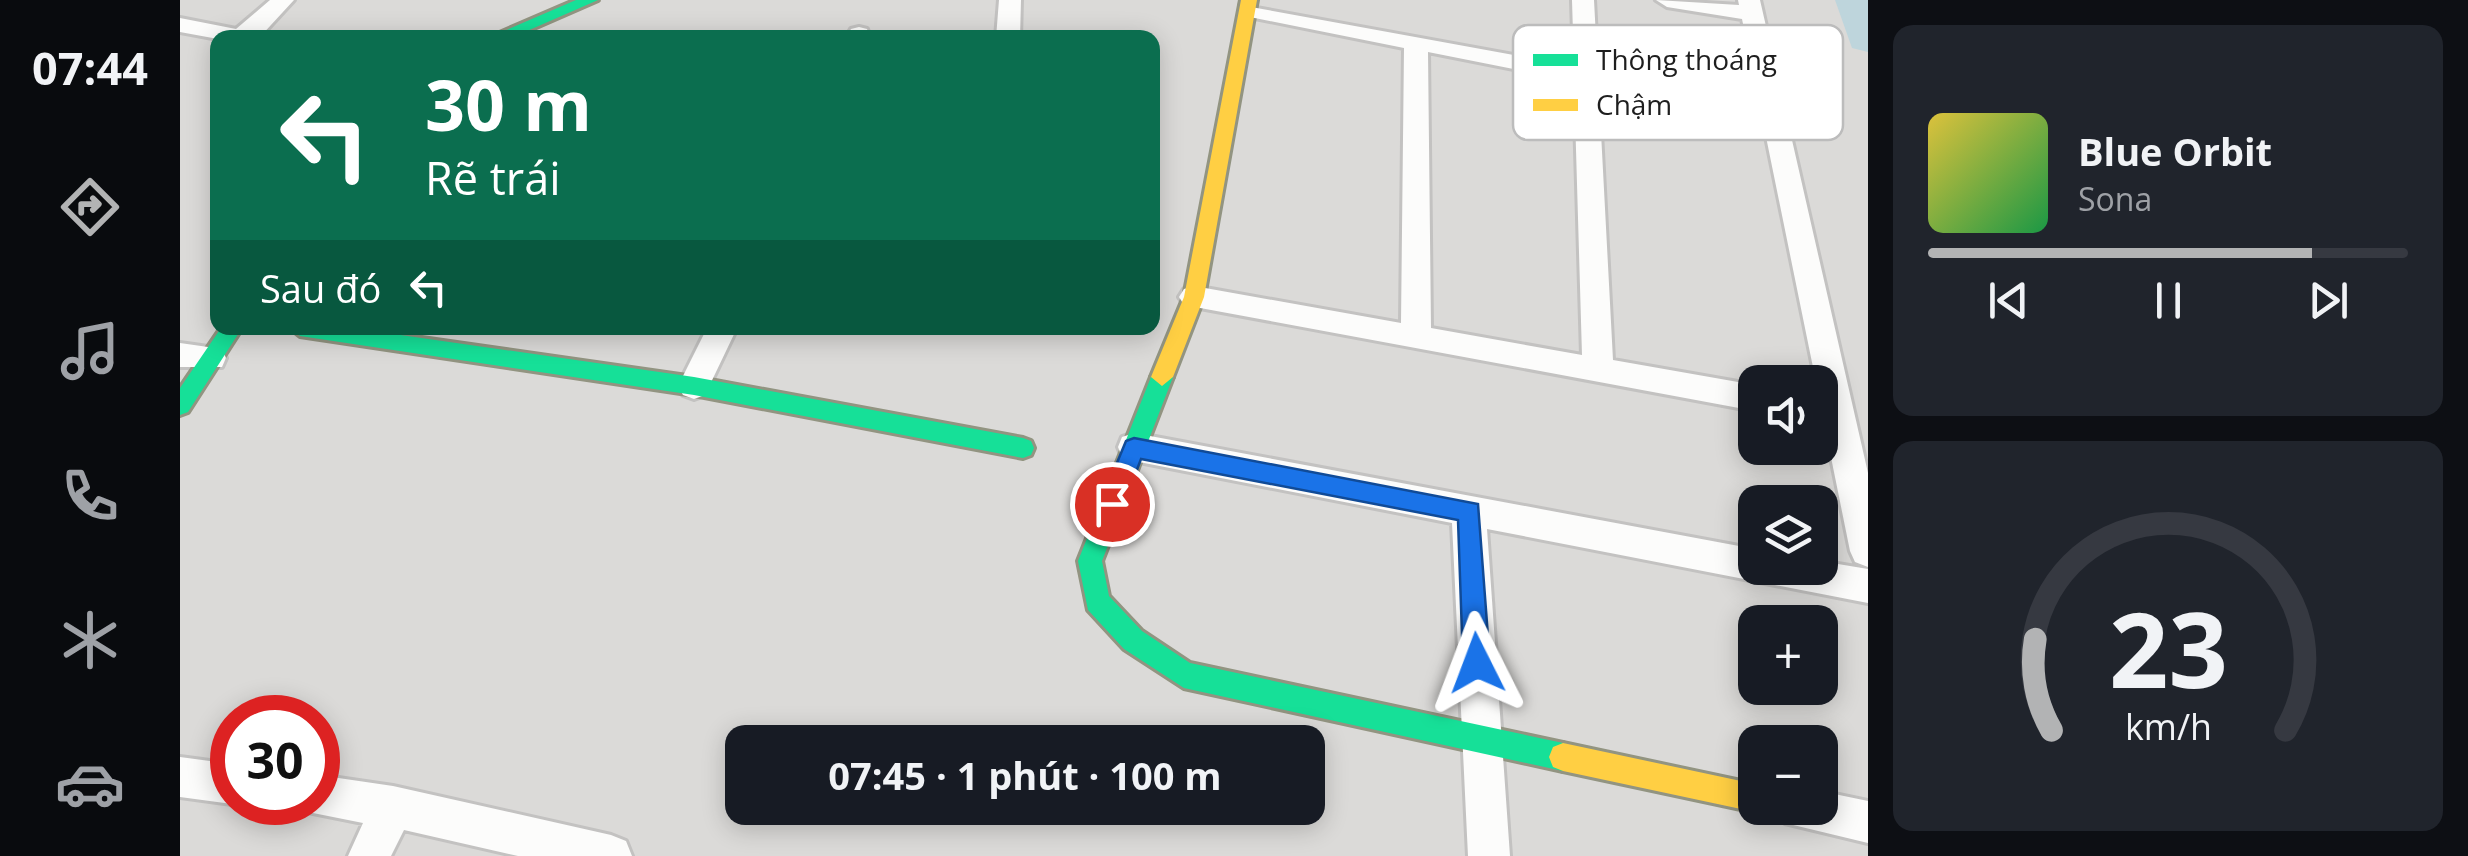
<!DOCTYPE html>
<html lang="vi">
<head>
<meta charset="utf-8">
<style>
  body { margin:0; font-family:"Open Sans",sans-serif; background:#20242c; color:#f1f3f6; height:100vh; display:flex; flex-direction:column; font-size:38px; white-space:nowrap }
  * { box-sizing:border-box; margin:0 }
  p { font-size:32px; color:#9ea1a6 }
  .icon { flex:none; width:55px; height:55px; fill:none; stroke:currentColor; stroke-width:2; stroke-linecap:round; stroke-linejoin:round }
  .map { position:relative; flex:1; overflow:hidden }
  .details { display:flex; flex-direction:column; gap:25px; padding:25px; background:#0d0f14; width:600px }
  .details>* { flex:none }
  .hud { position:absolute; left:30px; top:30px; width:950px; height:305px; border-radius:20px; box-shadow:0 5px 25px #0003; background:#0b6e4f; color:#fff; overflow:hidden }
  .fabs { position:absolute; left:1558px; top:365px; display:grid; gap:20px }
  .fabs a { display:grid; place-items:center; width:100px; height:100px; border-radius:20px; background:#171b24; box-shadow:0 5px 25px #0003; font-size:50px }
  .speed { position:absolute; left:30px; top:695px; display:flex; gap:20px; font-size:50px; font-weight:700; text-align:center }
  .speed>* { display:grid; place-content:center; width:130px; height:130px; border-radius:50%; background:#171b24; box-shadow:0 5px 25px #0003; line-height:1 }
  .speed .limit { border:15px solid #d22; background:#fff; color:#111 }
  .pin { position:absolute; display:grid; place-items:center; width:85px; height:85px; color:#fff; margin:-42px; border:5px solid #fff; border-radius:50%; box-shadow:0 2px 10px #0007 }
  .me { position:absolute; width:110px; margin:-55px; rotate:357deg; stroke-linejoin:round; filter:drop-shadow(0 0 8px #0008) }
  .turn { display:flex; align-items:center; gap:35px; height:210px; padding:0 50px; font-size:45px }
  .turn .icon { width:130px; height:130px; stroke-width:2.5 }
  .turn b { display:block; font-size:70px; line-height:85px }
  .then { display:flex; align-items:center; height:95px; padding:0 50px; background:#0003; gap:20px; font-size:38px }
  .details .card { flex:1; display:flex; flex-direction:column; justify-content:center; gap:15px; min-width:0; padding:0 35px; border-radius:20px; background:#20242c }
  .details .dial { align-items:center; gap:0 }
  .dial svg { height:260px; overflow:visible; fill:none; stroke:#363941; stroke-width:7; stroke-linecap:round; text-anchor:middle }
  .dial text { fill:#f1f3f6; stroke:none }
  .song { display:flex; align-items:center; gap:30px }
  .cover { width:120px; height:120px; border-radius:15px; background:linear-gradient(135deg,hsl(50 70% 55%),hsl(140 70% 35%)) }
  .played { height:10px; border-radius:5px; background:linear-gradient(90deg,#b2b3b4 80%,#363941 80%) }
  .keys { display:flex; justify-content:space-around; direction:ltr }
  .trip { position:absolute; left:545px; top:725px; width:600px; height:100px; border-radius:20px; background:#171b24; box-shadow:0 5px 25px #0003; font-weight:700; line-height:100px; text-align:center }
  main { display:flex; flex:1; min-height:0 }
  .tabs { display:flex; flex-direction:column; width:180px; justify-content:space-around; align-items:center; background:#090b0e; color:#9ea1a6 }
  .tabs .icon { width:70px; height:70px }
  .tabs .current { color:#b2b3b4 }
  .tabs b { font-size:45px; color:#f1f3f6 }
  .map>svg:first-child { display:block }
  .residential { fill:#dbdad8; fill-rule:evenodd }
  .lines { fill:none; stroke-linecap:round; stroke-linejoin:round }
  .river { fill:#bed5dc; fill-rule:evenodd }
  .street-casing { stroke:#c3c2c1; stroke-width:6 }
  .fast-casing { stroke:#929481; stroke-width:6 }
  .slow-casing { stroke:#929481; stroke-width:6 }
  .street { fill:#fcfcfb; fill-rule:evenodd }
  .fast { fill:#16e098; fill-rule:evenodd }
  .slow { fill:#ffcf43; fill-rule:evenodd }
  .route { fill:#1a73e8; stroke:#114b97; stroke-width:2.5 }
  .key { fill:#fff; stroke:#bcbcbc; stroke-width:2.5 }
  .key-label { font-size:28px; fill:#1e1e1e }
</style>
</head>
<body>
<main>
<nav class="tabs">
<b>07:44</b>
<svg class="icon current" aria-label="directions" viewBox="0 0 24 24"><path d="M12 3l9 9-9 9-9-9zM9 14v-3h6M13 9l2 2-2 2"/></svg>
<svg class="icon" aria-label="music" viewBox="0 0 24 24"><path d="M9 18V5l10-2v13"/><circle cx="6" cy="18" r="3"/><circle cx="16" cy="16" r="3"/></svg>
<svg class="icon" aria-label="phone" viewBox="0 0 24 24"><path d="M5 4h4l2 5-3 2q2 4 5 5l2-3 5 2v4C11 20 4 13 5 4z"/></svg>
<svg class="icon" aria-label="climate" viewBox="0 0 24 24"><path d="M12 3v18M4 7l16 10M4 17L20 7"/></svg>
<svg class="icon" aria-label="car" viewBox="0 0 24 24"><path d="M5 17H2v-5l4-1 3-4h7l3 4 3 1v5h-3M9 17h6M6 11h13"/><circle cx="7" cy="17" r="2"/><circle cx="17" cy="17" r="2"/></svg>
</nav>
<div class="map">
<svg width="1688" height="856" viewBox="0 0 1688 856">
  <rect width="100%" height="100%" fill="#eceae7"/>
  <path class="residential" d="M0 0H1688V856H0ZM38 38H972V328H38ZM1575 382H1640V448H1575ZM1575 502H1640V568H1575ZM1575 622H1640V688H1575ZM52 718H138V802H52ZM562 742H1128V808H562ZM1575 742H1640V808H1575Z"/>
  <g class="lines">
    <path class="river" d="M1655 0H1688V52L1672 48Z"/>
    <defs>
      <path id="street" d="M90 0H114L79 38 38 39 0 32V18L56 29Z
        M819 0H841L840 38H816Z
        M1392 0H1414L1433 360 1575 385V411L1004 305 999 297 1004 289 1014 286 1221 323 1224 48 1060 15V5L1394 66ZM1248 52 1394 81 1402 355 1251 328Z
        M1476 0 1559 5 1558 0H1580L1688 473V567L1675 562 1670 551 1640 403V382H1636L1562 19 1487 7Z
        M679 27 687 29 690 38H666L671 29Z
        M527 328H557L525 395 514 399 503 395 498 386Z
        M0 343 42 349 46 358 42 367H0Z
        M954 433 1575 549V568H1640V561L1688 569V603L1307 529 1330 856H1288L1272 523 954 461 942 457 938 447 942 437Z
        M0 757 52 764V802H57L52 804 0 797Z
        M138 775 213 786 431 835 446 841 452 856H338L224 830 211 856H168L183 823 123 811 120 802H138Z
        M1640 791 1688 801V843L1605 823 1600 808H1640Z"/>
      <path id="fast" d="M396 0H418L331 38H308Z
        M41 328H62L8 412 0 415V388Z
        M110 328H172L514 377 843 438 851 441 854 448 851 455 843 458 514 395 120 336Z
        M982 368 993 377 922 561 929 596 962 631 1010 663 1383 743 1393 747 1397 757 1393 767 1383 771 1004 688 944 649 908 610 898 561 971 377Z"/>
      <path id="slow" d="M1061 0H1077L1024 297 993 377 982 386 971 377 1004 297Z
        M1383 743 1575 784V808H1585L1575 812 1383 771 1373 767 1369 757 1373 747Z"/>
    </defs>
    <use href="#street" class="street-casing"/>
    <use href="#fast" class="fast-casing"/>
    <use href="#slow" class="slow-casing"/>
    <use href="#street" class="street"/>
    <use href="#fast" class="fast"/>
    <use href="#slow" class="slow"/>
  </g>
  <path class="route" d="M954 438 1298 504 1310 663 1306 672 1297 676 1287 672 1283 663 1278 520 961 459 941 512 932 515 920 504 946 441Z"/>
  <rect x="1333" y="25" width="330" height="115" rx="15" class="key"/>
  <rect x="1353" y="54" width="45" height="12" fill="#16e098"/>
  <rect x="1353" y="99" width="45" height="12" fill="#ffcf43"/>
  <g class="key-label">
    <text x="1416" y="70">Thông thoáng</text>
    <text x="1416" y="115">Chậm</text>
  </g>
</svg>
<div class="fabs">
<a><svg class="icon" aria-label="sound" viewBox="0 0 24 24"><path d="M4 9h4l5-4v14l-5-4H4zM17 9q2 3 0 6"/></svg></a>
<a><svg class="icon" aria-label="layers" viewBox="0 0 24 24"><path d="M12 4l9 5-9 5-9-5zM3 14l9 5 9-5"/></svg></a>
<a>+</a>
<a>−</a>
</div>
<div class="speed"><div class="limit">30</div></div>
<div class="pin" style="left:932px;top:504px;background:#d93025"><svg class="icon" aria-label="arrive" viewBox="0 0 24 24"><path d="M6 21V4h12l-3 4 3 4H6"/></svg></div>
<svg class="me" style="left:1297px;top:663px" viewBox="-20 -20 40 40"><path d="M0-17L14 15 0 8-14 15z" fill="#1a73e8" stroke="#fff" stroke-width="4"/></svg>
<div class="trip">07:45 · 1 phút · 100 m</div>
<div class="hud">
<div class="turn"><svg class="icon" aria-label="left" viewBox="0 0 24 24"><path d="M17 20v-9H6M10 6l-5 5 5 5"/></svg><div><b>30 m</b>Rẽ trái</div></div>
<div class="then">Sau đó<svg class="icon" aria-label="left" viewBox="0 0 24 24"><path d="M17 20v-9H6M10 6l-5 5 5 5"/></svg></div>
</div>
</div>
<section class="details">
<div class="card">
<div class="song"><i class="cover"></i><div><b>Blue Orbit</b><p>Sona</p></div></div>
<div class="played"></div>
<div class="keys"><svg class="icon" aria-label="previous" viewBox="0 0 24 24"><path d="M18 5L8 12l10 7zM5 5v14"/></svg><svg class="icon" aria-label="pause" viewBox="0 0 24 24"><path d="M8 5v14M16 5v14"/></svg><svg class="icon" aria-label="next" viewBox="0 0 24 24"><path d="M6 5l10 7-10 7zM19 5v14"/></svg></div>
</div>
<div class="card dial"><svg viewBox="0 0 100 80">
<path d="M14 69A42 42 0 1 1 86 69"/>
<path d="M14 69A42 42 0 0 1 9 41" stroke="#b2b3b4"/>
<text x="50" y="56" font-size="32" font-weight="700">23</text>
<text x="50" y="72" font-size="11">km/h</text>
</svg></div>
</section>
</main>
</body>
</html>
